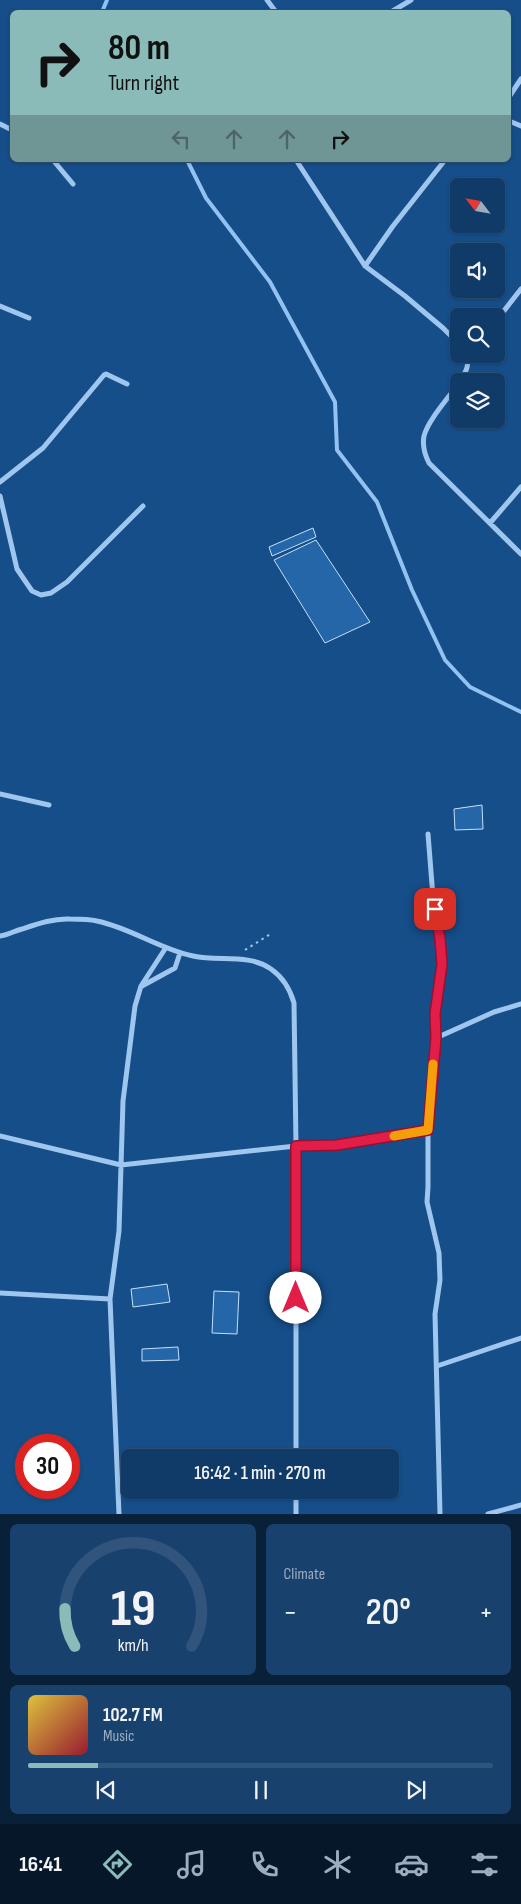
<!DOCTYPE html>
<html lang="en">
<head>
<meta charset="utf-8">
<style>
  body { margin:0; font-family:"Sofia Sans Condensed",sans-serif; background:#19416d; color:#f1f3f6; height:100vh; display:flex; flex-direction:column; font-size:19px; white-space:nowrap }
  * { box-sizing:border-box; margin:0 }
  p { font-size:16px; color:#9cadc0 }
  .icon { flex:none; width:28px; height:28px; fill:none; stroke:currentColor; stroke-width:2; stroke-linecap:round; stroke-linejoin:round }
  .map { position:relative; height:1514px; overflow:hidden }
  .panel { display:flex; flex-direction:column; gap:10px; padding:10px; background:#092039; flex:1 }
  .panel>* { flex:none }
  .top-card { position:absolute; left:10px; top:10px; width:501px; height:152px; border-radius:8px; box-shadow:0 1px 4px #0004,0 0 0 1px #30547b; background:#8bbbb9; color:#111; overflow:hidden }
  .needle { width:32px; rotate:301deg }
  .controls { position:absolute; left:450px; top:178px; display:grid; gap:10px }
  .controls a { display:grid; place-items:center; width:55px; height:55px; border-radius:8px; background:#103a67; box-shadow:0 1px 4px #0004,0 0 0 1px #30547b; font-size:25px }
  .speed { position:absolute; left:15px; top:1434px; display:flex; gap:10px; font-size:25px; font-weight:700; text-align:center }
  .speed>* { display:grid; place-content:center; width:65px; height:65px; border-radius:50%; background:#103a67; box-shadow:0 1px 4px #0004,0 0 0 1px #30547b; line-height:1 }
  .speed .limit { border:8px solid #d22; background:#fff; color:#111 }
  .pin { position:absolute; display:grid; place-items:center; width:42px; height:42px; color:#fff; margin:-21px; border-radius:10px; box-shadow:0 2px 8px #0006 }
  .me { position:absolute; width:55px; margin:-28px; rotate:0deg; stroke-linejoin:round; filter:drop-shadow(0 0 4px #0008) }
  .turn { display:flex; align-items:center; gap:18px; height:105px; padding:0 15px; font-size:22px }
  .turn .icon { width:65px; height:65px; stroke-width:2.5 }
  .turn b { display:block; font-size:35px; line-height:42px }
  .lanes { display:flex; align-items:center; height:48px; padding:0 15px; background:#0003; justify-content:center; gap:25px; direction:ltr }
  .lanes .off { opacity:.35 }
  .big { font-size:38px; font-weight:600; line-height:1.1 }
  .panel .card { flex:1; display:flex; flex-direction:column; justify-content:center; gap:8px; min-width:0; padding:0 18px; border-radius:8px; background:#19416d }
  .panel .dial { align-items:center; gap:0 }
  .dial svg { height:130px; overflow:visible; fill:none; stroke:#30547b; stroke-width:7; stroke-linecap:round; text-anchor:middle }
  .dial text { fill:#f1f3f6; stroke:none }
  .song { display:flex; align-items:center; gap:15px }
  .cover { width:60px; height:60px; border-radius:8px; background:linear-gradient(135deg,hsl(50 70% 55%),hsl(350 70% 35%)) }
  .played { height:5px; border-radius:2px; background:linear-gradient(90deg,#8bbbb9 15%,#30547b 15%) }
  .keys { display:flex; justify-content:space-around; direction:ltr }
  .heat { display:flex; justify-content:space-between; align-items:center; font-size:28px; direction:ltr }
  .panel .tiles { flex:1; display:grid; gap:10px; grid-template-columns:1fr 1fr }
  .card:last-child { grid-column:span 2 }
  .trip { position:absolute; left:121px; top:1449px; width:278px; height:50px; border-radius:8px; background:#103a67; box-shadow:0 1px 4px #0004,0 0 0 1px #30547b; font-weight:600; line-height:50px; text-align:center }
  .tab-bar { display:flex; height:80px; justify-content:space-around; align-items:center; background:#061729; color:#9cadc0 }
  .tab-bar .icon { width:35px; height:35px }
  .tab-bar .selected { color:#8bbbb9 }
  .tab-bar b { font-size:22px; color:#f1f3f6 }
  .map>svg:first-child { display:block }
  .lines { fill:none; stroke-linecap:round; stroke-linejoin:round }
  .stream { stroke:#91c2f1; stroke-width:4 }
  .building { fill:#2566a8; stroke:#c5e0fa }
  .path { stroke:#9fc6ee; stroke-width:2; stroke-dasharray:2.5 4; stroke-linecap:butt }
  .minor { stroke:#9fc6ee; stroke-width:5 }
  .route-casing { stroke:#92132f; stroke-width:12 }
  .route { stroke:#e11d48; stroke-width:9 }
  .slow { stroke:#f59e0b; stroke-width:9 }
</style>
</head>
<body>
<div class="map">
<svg width="521" height="1514" viewBox="0 0 521 1514">
  <rect width="100%" height="100%" fill="#164e89"/>
  <g class="lines">
    <path class="stream" d="M102 12 107 0
      M187 160 206 198 270 282 335 402 337 450 377 502 412 590 445 660 470 687 521 712"/>
  </g>
  <path class="building" d="M313 528 316 537 272 556 269 547Z
    M316 540 370 622 325 643 274 560Z
    M482 805 483 829 455 830 454 809Z
    M167 1284 170 1302 133 1307 131 1289Z
    M214 1291 239 1292 237 1334 212 1333Z
    M178 1347 179 1360 142 1361V1349Z"/>
  <g class="lines">
    <path class="path" d="M245 950 272 933"/>
    <path class="minor" d="M267 0 276 12
      M391 12 411 0
      M509 97 521 79
      M509 121 521 126
      M0 124 12 130
      M53 160 73 184
      M296 160 365 266 405 296 443 328 459 344
      M365 266 393 226 445 160
      M0 306 29 318
      M496 321 521 289
      M460 381C466 372 470 365 466 354
      M459 383C449 397 428 420 424 436 422 446 425 455 429 463L521 554
      M0 482 43 448 104 375 106 374 127 384
      M0 496 17 569 32 591 41 595 51 593 67 582 143 506
      M490 523 521 487
      M0 794 49 805
      M428 834 433 897 440 939 442 964 435 1014 436 1038 433 1078 428 1116V1187L427 1202 439 1253 440 1280 435 1314 440 1514
      M0 936C8 935 14 931 22 929 37 924 54 918 70 919 79 919 89 919 97 921 131 928 159 949 193 956 219 962 248 953 271 969 284 978 290 989 294 1003L296 1146V1458
      M142 986 175 968 180 953
      M436 1038 494 1012 521 1004
      M0 1136 121 1165 296 1146 337 1145 428 1130
      M0 1293 110 1299
      M437 1366 521 1338
      M119 1514 110 1299 119 1231 123 1101 135 1006 141 986 165 949
      M296 1514V1490
      M488 1514 521 1505"/>
  </g>
  <g class="lines">
    <defs>
      <path id="route" d="M296 1298V1146L337 1145 428 1130 436 1038 435 1014 442 964 440 939 435 909"/>
    </defs>
    <use href="#route" class="route-casing"/>
    <use href="#route" class="route"/>
    <path class="slow" d="M394 1136 428 1130 433 1064"/>
  </g>
</svg>
<div class="controls">
<a><svg class="needle" viewBox="-14 -14 28 28"><path d="M0-13l5 13h-10z" fill="#e53935"/><path d="M0 13l5-13h-10z" fill="#9cadc0"/></svg></a>
<a><svg class="icon" aria-label="sound" viewBox="0 0 24 24"><path d="M4 9h4l5-4v14l-5-4H4zM17 9q2 3 0 6"/></svg></a>
<a><svg class="icon" aria-label="search" viewBox="0 0 24 24"><circle cx="10" cy="10" r="6"/><path d="M15 15l6 6"/></svg></a>
<a><svg class="icon" aria-label="layers" viewBox="0 0 24 24"><path d="M12 4l9 5-9 5-9-5zM3 14l9 5 9-5"/></svg></a>
</div>
<div class="speed"><div class="limit">30</div></div>
<div class="pin" style="left:435px;top:909px;background:#d93025"><svg class="icon" aria-label="arrive" viewBox="0 0 24 24"><path d="M6 21V4h12l-3 4 3 4H6"/></svg></div>
<svg class="me" style="left:296px;top:1298px" viewBox="-20 -20 40 40"><circle r="19" fill="#fff"/><path d="M0-13L10 11 0 6-10 11z" fill="#e11d48"/></svg>
<div class="trip">16:42 · 1 min · 270 m</div>
<div class="top-card">
<div class="turn"><svg class="icon" aria-label="right" viewBox="0 0 24 24"><path d="M7 20v-9h11M14 6l5 5-5 5"/></svg><div><b>80 m</b>Turn right</div></div>
<div class="lanes"><svg class="icon off" aria-label="left" viewBox="0 0 24 24"><path d="M17 20v-9H6M10 6l-5 5 5 5"/></svg><svg class="icon off" aria-label="ahead" viewBox="0 0 24 24"><path d="M12 20V5M6 11l6-6 6 6"/></svg><svg class="icon off" aria-label="ahead" viewBox="0 0 24 24"><path d="M12 20V5M6 11l6-6 6 6"/></svg><svg class="icon" aria-label="right" viewBox="0 0 24 24"><path d="M7 20v-9h11M14 6l5 5-5 5"/></svg></div>
</div>
</div>
<section class="panel">
<div class="tiles">
<div class="card dial"><svg viewBox="0 0 100 80">
<path d="M14 69A42 42 0 1 1 86 69"/>
<path d="M14 69A42 42 0 0 1 8 46" stroke="#8bbbb9"/>
<text x="50" y="56" font-size="32" font-weight="700">19</text>
<text x="50" y="72" font-size="11">km/h</text>
</svg></div>
<div class="card"><p>Climate</p>
<div class="heat"><a>−</a><b class="big">20°</b><a>+</a></div>
</div>
<div class="card">
<div class="song"><i class="cover"></i><div><b>102.7 FM</b><p>Music</p></div></div>
<div class="played"></div>
<div class="keys"><svg class="icon" aria-label="previous" viewBox="0 0 24 24"><path d="M18 5L8 12l10 7zM5 5v14"/></svg><svg class="icon" aria-label="pause" viewBox="0 0 24 24"><path d="M8 5v14M16 5v14"/></svg><svg class="icon" aria-label="next" viewBox="0 0 24 24"><path d="M6 5l10 7-10 7zM19 5v14"/></svg></div>
</div>
</div>
</section>
<nav class="tab-bar">
<b>16:41</b>
<svg class="icon selected" aria-label="directions" viewBox="0 0 24 24"><path d="M12 3l9 9-9 9-9-9zM9 14v-3h6M13 9l2 2-2 2"/></svg>
<svg class="icon" aria-label="music" viewBox="0 0 24 24"><path d="M9 18V5l10-2v13"/><circle cx="6" cy="18" r="3"/><circle cx="16" cy="16" r="3"/></svg>
<svg class="icon" aria-label="phone" viewBox="0 0 24 24"><path d="M5 4h4l2 5-3 2q2 4 5 5l2-3 5 2v4C11 20 4 13 5 4z"/></svg>
<svg class="icon" aria-label="climate" viewBox="0 0 24 24"><path d="M12 3v18M4 7l16 10M4 17L20 7"/></svg>
<svg class="icon" aria-label="car" viewBox="0 0 24 24"><path d="M5 17H2v-5l4-1 3-4h7l3 4 3 1v5h-3M9 17h6M6 11h13"/><circle cx="7" cy="17" r="2"/><circle cx="17" cy="17" r="2"/></svg>
<svg class="icon" aria-label="filters" viewBox="0 0 24 24"><path d="M4 7h16M4 17h16"/><circle cx="9" cy="7" r="2"/><circle cx="15" cy="17" r="2"/></svg>
</nav>
</body>
</html>
